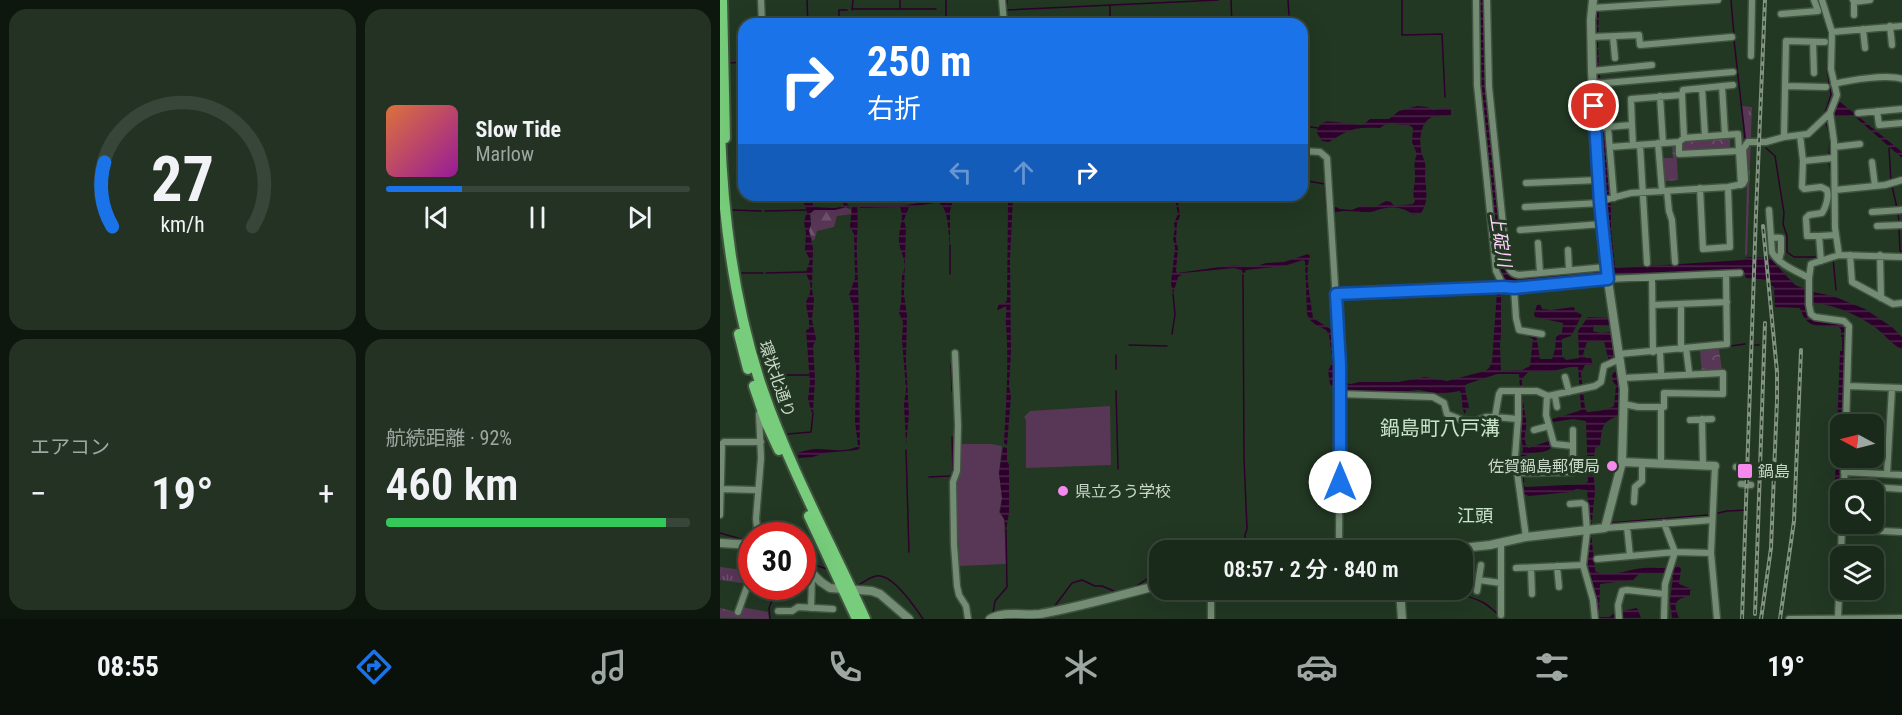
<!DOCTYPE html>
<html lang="ja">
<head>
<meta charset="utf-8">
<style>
  body { margin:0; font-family:"Roboto Condensed","Noto Sans JP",sans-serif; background:#233223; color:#f1f3f6; height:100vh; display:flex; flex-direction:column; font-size:22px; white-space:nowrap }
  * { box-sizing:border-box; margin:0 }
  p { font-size:20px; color:#9fa7a2 }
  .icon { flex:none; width:33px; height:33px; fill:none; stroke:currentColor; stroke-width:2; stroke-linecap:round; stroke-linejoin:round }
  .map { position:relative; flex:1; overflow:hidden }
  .sheet { display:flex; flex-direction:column; gap:9px; padding:9px; background:#0e170e; width:720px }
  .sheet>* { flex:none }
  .top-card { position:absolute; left:18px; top:18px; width:570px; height:183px; border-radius:18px; box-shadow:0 6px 24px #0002,0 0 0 2px #384639; background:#1a73e8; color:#fff; overflow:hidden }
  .needle { width:39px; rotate:277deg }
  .fabs { position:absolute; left:1110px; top:414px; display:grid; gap:12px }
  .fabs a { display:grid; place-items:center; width:54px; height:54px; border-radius:12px; background:#1a2a1a; box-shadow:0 6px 24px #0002,0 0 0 2px #384639; font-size:30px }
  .speed { position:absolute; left:18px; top:522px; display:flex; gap:12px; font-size:30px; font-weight:700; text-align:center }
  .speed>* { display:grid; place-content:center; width:78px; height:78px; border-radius:50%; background:#1a2a1a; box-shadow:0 6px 24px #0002,0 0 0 2px #384639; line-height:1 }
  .speed .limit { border:9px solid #d22; background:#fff; color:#111 }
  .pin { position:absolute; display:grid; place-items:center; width:51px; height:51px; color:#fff; margin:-26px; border:3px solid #fff; border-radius:50%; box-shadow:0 2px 6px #0007 }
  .me { position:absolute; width:66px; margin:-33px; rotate:0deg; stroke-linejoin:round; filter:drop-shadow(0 0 4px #0008) }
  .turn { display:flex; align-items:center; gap:21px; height:126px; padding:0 30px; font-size:27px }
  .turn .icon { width:78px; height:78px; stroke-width:2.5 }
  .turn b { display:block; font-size:42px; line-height:51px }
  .lanes { display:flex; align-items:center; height:57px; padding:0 30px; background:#0003; justify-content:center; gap:30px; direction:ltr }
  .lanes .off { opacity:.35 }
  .big { font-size:45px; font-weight:600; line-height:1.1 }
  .sheet .tile { flex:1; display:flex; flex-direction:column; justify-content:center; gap:9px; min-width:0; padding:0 21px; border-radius:18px; background:#233223 }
  .sheet .dial { align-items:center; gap:0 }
  .dial svg { height:156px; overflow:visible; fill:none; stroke:#384639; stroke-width:7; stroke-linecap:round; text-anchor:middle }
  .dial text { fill:#f1f3f6; stroke:none }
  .song { display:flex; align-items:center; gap:18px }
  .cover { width:72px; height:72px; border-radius:9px; background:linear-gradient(135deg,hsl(20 70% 55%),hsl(300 70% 35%)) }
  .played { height:6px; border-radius:3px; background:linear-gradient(90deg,#1a73e8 25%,#384639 25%) }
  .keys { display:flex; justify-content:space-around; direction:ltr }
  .heat { display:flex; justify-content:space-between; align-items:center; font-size:33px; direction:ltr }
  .charge { height:9px; border-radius:4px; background:linear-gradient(90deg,#34c759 92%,#384639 0) }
  .sheet .tiles { flex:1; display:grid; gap:9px; grid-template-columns:repeat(2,1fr) }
  .trip { position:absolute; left:429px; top:540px; width:324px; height:60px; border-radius:18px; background:#1a2a1a; box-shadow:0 6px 24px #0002,0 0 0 2px #384639; font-weight:600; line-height:60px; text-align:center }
  .tab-bar { display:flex; height:96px; justify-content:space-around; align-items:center; background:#0a110a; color:#9fa7a2 }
  .tab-bar .icon { width:42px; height:42px }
  .tab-bar .current { color:#1a73e8 }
  .tab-bar b { font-size:27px; color:#f1f3f6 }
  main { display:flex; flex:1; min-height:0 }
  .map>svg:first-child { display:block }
  .grass { fill:url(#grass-tufts) }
  .forest { fill:url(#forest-firs) }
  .park { fill:url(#park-crowns) }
  .garden { fill:#583656 }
  .water { fill:url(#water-rules); fill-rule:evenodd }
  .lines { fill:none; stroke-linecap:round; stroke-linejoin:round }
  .stream { stroke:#2e012c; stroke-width:1.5 }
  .street-casing { stroke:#405340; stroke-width:9 }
  .secondary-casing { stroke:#405340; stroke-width:11 }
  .highway-casing { stroke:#405340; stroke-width:14 }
  .street { stroke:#738c73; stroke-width:6 }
  .secondary { stroke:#738c73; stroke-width:8 }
  .highway { stroke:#77cd7b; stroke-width:10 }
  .rail-casing { stroke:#829382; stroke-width:4 }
  .rail { stroke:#223823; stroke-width:1.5; stroke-dasharray:4.5; stroke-linecap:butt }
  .route-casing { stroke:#114b97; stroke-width:15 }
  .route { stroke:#1a73e8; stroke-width:10 }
  .poi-dot { fill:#f589ee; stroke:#223823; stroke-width:2 }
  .labels { text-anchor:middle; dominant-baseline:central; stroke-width:6; stroke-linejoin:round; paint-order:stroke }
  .street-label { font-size:16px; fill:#cad8ca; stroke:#223823 }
  .poi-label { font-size:16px; fill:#cad8ca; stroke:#223823; text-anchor:start }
  .water-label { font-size:18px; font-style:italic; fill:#ffd1fa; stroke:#223823 }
  .neighbourhood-label { font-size:18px; fill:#c9e4c9; stroke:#223823 }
  .quarter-label { font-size:20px; fill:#c9e4c9; stroke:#223823 }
</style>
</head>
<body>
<main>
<section class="sheet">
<div class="tiles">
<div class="tile dial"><svg viewBox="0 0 100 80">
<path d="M14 69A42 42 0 1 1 86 69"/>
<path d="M14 69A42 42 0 0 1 10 36" stroke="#1a73e8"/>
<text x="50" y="56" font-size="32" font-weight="700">27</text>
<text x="50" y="72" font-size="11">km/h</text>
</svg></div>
<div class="tile">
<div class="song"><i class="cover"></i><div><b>Slow Tide</b><p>Marlow</p></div></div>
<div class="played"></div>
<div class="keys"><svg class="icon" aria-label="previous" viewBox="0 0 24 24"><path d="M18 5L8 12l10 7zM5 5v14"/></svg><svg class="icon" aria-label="pause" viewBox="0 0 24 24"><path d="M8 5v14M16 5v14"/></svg><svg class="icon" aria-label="next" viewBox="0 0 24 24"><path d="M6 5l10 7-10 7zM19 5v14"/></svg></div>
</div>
<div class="tile"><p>エアコン</p>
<div class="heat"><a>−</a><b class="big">19°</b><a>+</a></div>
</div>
<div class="tile"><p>航続距離 · 92%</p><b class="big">460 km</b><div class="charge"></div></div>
</div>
</section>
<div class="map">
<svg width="1182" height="619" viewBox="0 0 1182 619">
  <defs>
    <pattern id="grass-tufts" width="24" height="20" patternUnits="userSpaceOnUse" patternTransform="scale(1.5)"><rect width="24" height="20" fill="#583656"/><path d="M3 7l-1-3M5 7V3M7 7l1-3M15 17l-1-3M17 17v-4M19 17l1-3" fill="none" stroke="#6f526d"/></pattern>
    <pattern id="forest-firs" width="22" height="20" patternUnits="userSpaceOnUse" patternTransform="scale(1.5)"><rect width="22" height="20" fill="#583656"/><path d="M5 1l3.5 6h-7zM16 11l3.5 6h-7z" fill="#6f526d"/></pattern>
    <pattern id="park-crowns" width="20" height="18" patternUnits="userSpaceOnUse" patternTransform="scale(1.5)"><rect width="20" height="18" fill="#583656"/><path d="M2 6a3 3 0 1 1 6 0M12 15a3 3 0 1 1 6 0" fill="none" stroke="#6f526d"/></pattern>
    <pattern id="water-rules" width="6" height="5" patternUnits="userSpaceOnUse" patternTransform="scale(1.5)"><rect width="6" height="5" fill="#2e012c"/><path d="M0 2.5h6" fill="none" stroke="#4b2549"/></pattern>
  </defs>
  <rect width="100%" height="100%" fill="#223823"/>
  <path class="grass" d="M1022 106 1032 107 1027 254 1025 256 1027 184 1026 148 1029 144 1026 137Z
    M0 567 31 571 28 580 22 583 0 580Z
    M21 607 48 612 49 619 0 618V608L16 612Z"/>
  <path class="forest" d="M126 207 131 210 132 214 117 216 114 227 97 231 95 238 93 241 89 231 91 224 90 211C102 207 114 212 126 207Z"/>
  <path class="park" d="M1010 137V150L966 153 962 150V146L967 140Z
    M952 145H956L958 180 944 181 943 158H953Z
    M999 349 1002 370 982 373 980 351Z"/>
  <path class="garden" d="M390 406 391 465 306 468V420L304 417 310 411Z
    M239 444H271L282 446 279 473 282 498 279 512 284 519 286 564 239 566 236 484 239 472Z"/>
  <path class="water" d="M759 0H765L785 266 790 275 800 278 893 269 886 203 876 41 877 11H879L878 41 879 69 882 88 885 96 884 124 891 195V228L895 267 897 268 1023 260 1027 257 1050 258 1075 285 1093 292 1113 296 1145 309 1172 327 1182 337V350C1172 344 1165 335 1156 328 1135 313 1111 303 1085 302L1088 317 1092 320 1122 324 1126 329V338L1121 337V330L1119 327C1098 325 1087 330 1080 308L1055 307 1054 287 1051 285V280L1026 278 1023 270H1020L882 277 800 286 788 284 778 268 760 86Z
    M1114 97 1182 152V158L1133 115 1113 117Z
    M697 106 707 107 714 110 721 108 731 109V115C725 116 718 115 713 117 701 120 699 140 701 150 701 154 704 158 705 163 706 168 705 172 705 177 706 189 709 202 701 213L693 215C685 207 671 206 661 209 656 210 652 213 647 212 637 212 624 209 614 213L613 205 620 209 632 210 641 206 655 207 666 201 671 202 674 206 693 204 695 201C691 192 696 184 695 175 695 166 693 163 697 154L692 142 693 128 689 125C678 126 669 120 660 128 634 127 630 129 609 142L602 141 597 133C599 117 612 122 624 123 630 124 637 124 643 125L650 119H669L679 111Z
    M86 195H91L93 205 96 207 115 208 123 206 125 195 126 203 130 206 128 208 126 207 115 210H94L90 214 91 224 89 231 93 248 92 289 94 300 92 320 96 339 93 346 95 379 93 413 91 411 88 399 90 383 86 330 89 329C90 320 87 313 86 304 86 299 90 296 90 291 92 283 87 278 86 272L90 260 85 250 86 233 84 222 87 211 84 204Z
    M267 195H296L293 197 290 259 291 352 289 386 291 396 287 445 284 443C286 404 289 364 286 325 285 318 287 312 286 306L278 310 277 309 279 304 285 303 287 300 288 201 287 199 271 196 253 201H236Z
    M454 195H457L460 216 457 223 456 240 458 249 456 271 457 273 514 265 526 267 537 266 546 263 564 262 588 254 590 256C584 272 591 301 593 318L612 330 616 345 615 379 617 382 631 384 639 382H678L705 377 727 381 765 371 769 368 772 362 777 291 781 290V335L780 344 781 371 802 370 810 366 813 339 802 333 816 334 820 359H832L835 349 836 337 842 333 843 323 815 317 814 314 817 305 820 304 822 309 831 310 854 307 855 311 862 315 851 336 842 339V356L846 360 859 358 858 331 868 317 889 318 891 326 874 325 873 331 881 333 891 332 895 355 891 362H889L884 341 867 342 863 355 866 358H871L873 365H865L861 373 865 408 867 412C877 411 886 411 894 406L896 385 893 382 892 375 896 369 898 370 899 397 898 416C880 423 883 427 880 445L875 448 873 467 875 491 871 532 875 570 876 572C890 576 902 572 916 569 925 567 937 568 946 568L948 570 946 573 919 574 913 580 880 584 879 615 880 617H889L896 612 917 608 921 618 878 619 867 568 870 526 867 490 856 489 851 492 809 496 804 494 801 455 803 450 801 435 802 421 799 374H777L747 384 745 386C745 393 748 400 749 408L746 409 745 414C740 407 744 399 740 391L720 394 699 390 688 391H617L610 384 608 371 612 363V356L609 335 606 330 596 325 590 320 587 314 585 261 583 260 564 266 526 270 523 276 522 270 514 268 464 273 458 277 453 294 451 283 455 248 453 238 455 229 454 223 458 214ZM850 367H858L861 409 859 411 832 419 833 422 853 419 866 421 868 481 866 484 806 487 804 486 805 456C813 450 824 455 831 448L829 441 808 448C801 438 808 429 806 419 803 405 802 393 802 379L808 372H828Z
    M215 200 233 201 230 211V245C228 235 229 208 219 203 217 202 194 207 189 207L184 220 186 228 184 294 187 316 186 360 189 415 186 444 184 404 186 389 182 340 183 322 179 313 181 303 182 275C189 262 180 254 179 242 178 229 185 220 180 207L140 208V206H181Z
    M137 206C139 223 136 240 137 257 140 321 139 384 140 448L137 450 104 453 93 457 79 458 77 453C84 451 91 449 97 449 110 449 126 453 138 446L135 422 136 366 134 354 135 337 133 306 129 295 135 278 134 234 130 227 132 207Z
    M1120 351H1124L1125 353 1122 424H1120L1119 506 1114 507Z
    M283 447 287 448V460L289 465V513L286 531 284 519 280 512 282 498 279 473Z
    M954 565 959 566 961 569 959 584 972 589 970 591V596C954 599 953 604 959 618H952L950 601 953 577 950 574Z"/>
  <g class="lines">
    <path class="stream" d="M87 0 88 24
      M180 0V8
      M226 0V24
      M287 0 286 10 498 0
      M511 0 512 24
      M568 0 569 15
      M682 0V35L722 34 725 97
      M1011 0 1014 35
      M1098 0 1106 22
      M390 6V24
      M133 9H216
      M132 10 133 0
      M286 11 287 19
      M119 16V10H127
      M119 23V24
      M1014 40 1025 138
      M9 63 24 62
      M1105 113 1111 95 1107 69 1109 44 1107 26
      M1106 121 1110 137 1109 157
      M584 126 598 128
      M1046 148 1055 156 1064 213 1063 224 1067 236V252L1074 257H1099
      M1169 148 1171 182
      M22 161H24
      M1109 162 1111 175
      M582 180 605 184 606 208
      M1111 180 1112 205
      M1172 186 1177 208
      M13 210 41 211
      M45 211 86 210
      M1178 212 1179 223
      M1179 227 1180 251 1182 252
      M1112 232V221
      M1104 256 1112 254
      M1113 258 1116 290
      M22 273H43
      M46 273 86 272
      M230 274V245
      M523 275 524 458 527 529 525 535V550
      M452 334 455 314 453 294
      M409 345 447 346
      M1035 345H1039
      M1010 346 1025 344
      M970 351 978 350
      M1123 351V338
      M944 353 963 351
      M396 355V369
      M928 355 936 354
      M231 365 232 391
      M51 375H89
      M396 391 398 469
      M68 434 91 432 93 413
      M186 450 189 552
      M209 477 230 476 233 473 232 437
      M994 514 1007 511 1027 510
      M889 523 989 515
      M0 533 28 541
      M86 562 107 569
      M139 585C144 582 150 577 156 576 172 572 195 607 203 619
      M415 587 433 575H440
      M699 590C720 593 744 592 764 603 769 606 774 611 779 615
      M329 608 334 607 352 583 362 580 375 586H382L396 592
      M273 613 275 601 287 587 286 529
      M50 619 49 608 53 598 58 595H72"/>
    <defs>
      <path id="street" d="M41 0 42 24
        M282 0 284 24
        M756 0 757 85 776 271 784 287
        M767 0 769 87 787 264C790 271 792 274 799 275L886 267
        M1102 0 1112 32
        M1133 0 1134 2 1150 0
        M1134 2V15
        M872 8 998 0
        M1061 14 1098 11 1094 0
        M1170 26 1172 45
        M1143 29 1145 48
        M872 37 919 35 920 45 1012 37
        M893 37 895 58
        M1093 42 1094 73
        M1031 56 1032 0
        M872 71 932 65
        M873 84 1013 72
        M1114 84C1130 80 1167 74 1182 79
        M1065 86 1106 87
        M982 88 985 136
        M962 95 964 138 1005 135 1002 86
        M940 96 943 143
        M1157 111 1159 125 1182 123
        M1138 113 1182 109
        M912 125 913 145
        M888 127 894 198
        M875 128 912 125 911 99 962 95 963 90 1013 85
        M1005 135 1018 134 1021 185
        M1080 135 1083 161 1082 187 1084 189 1101 187 1107 190C1109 197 1106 207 1102 213L1089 215 1086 218 1087 236H1099L1101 261
        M1064 137 1066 41 1105 42
        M959 142V154L1019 151
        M938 143 942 191
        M920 145 927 263
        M890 147 959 142 964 138
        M1114 147 1140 144
        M582 151 600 152 607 158 620 365 619 547
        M1083 161 1113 158
        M1152 162 1155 186
        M806 183 879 180
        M980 188 983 249 1010 247 1008 187
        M1115 190 1165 185 1182 180
        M947 191 949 211 952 220 955 262
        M880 201 911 193 1008 187 1023 184 1025 180 1023 149 1028 142H1046L1064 137 1088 134 1110 113 1117 95 1111 69 1112 32 1182 26
        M805 207 880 203
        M1049 210 1052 252C1059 265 1077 271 1089 278V305L1091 314 1095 317 1124 321 1129 326 1126 424
        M1152 212 1182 210
        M1157 226 1182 225
        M800 230 883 224
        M1099 236 1116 235
        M1051 237 1061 238V252L1059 260
        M818 243 820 273
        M848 250 849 270
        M1119 255 1182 257
        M1130 255 1132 282 1173 304 1182 303
        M1160 255 1161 298
        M932 278 933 352
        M1089 278 1091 264 1119 255 1115 228 1114 141 1110 113
        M794 288 796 318 799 330 822 334
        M616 294 784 287 794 288 888 279 1020 273
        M961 304V349
        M933 305 1007 302
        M966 348 969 372
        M940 351 941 372
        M235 353 238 425 237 471 233 482 234 545 237 586 239 595 246 606 248 619
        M899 354 1007 344 1006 274
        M845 377 849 392
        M903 378 1003 373V394L944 393V407H918L904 404
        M1128 386 1182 388
        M620 394 713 397 724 403 727 414 742 420 756 421 766 417H775L798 419 795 457 806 537
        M835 396 837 407
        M775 417 779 394 781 391H817L828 396 875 386 881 382 884 366 900 359
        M798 419V391
        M982 419 983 465
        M970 420 992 419
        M814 430 829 426
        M853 430V446
        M941 464V407
        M995 466 991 553 997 619
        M1016 467H1021V475
        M1124 472 1182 475
        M798 473 853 472V446L834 444 826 415 827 396
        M1167 474 1172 388
        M1021 484 1031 485
        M1124 485 1182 489
        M1 489 36 490
        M1124 490 1125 458
        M914 502 915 487 922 481V463
        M850 504 862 503 865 505 867 531 863 565 873 600 875 619
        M0 515 2 444 4 442H41
        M944 523 955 552 945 584 944 619
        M907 527 910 556
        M885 528 992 520
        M1122 529 1182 532
        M38 536 36 519 41 458 39 414
        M1121 556 1122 524
        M877 559 955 552 991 553
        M837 566 839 587
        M796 568 863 565
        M811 568 812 594
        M759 580 781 583
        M491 590V619
        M757 591 761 565
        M491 593H520L525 596H532
        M91 608 92 578 94 574
        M58 611H72L78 607 113 609
        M18 612 32 573
        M781 615V543
        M899 619 898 605 902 591 907 590 944 594
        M1069 619 1182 618
        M1118 619 1120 565"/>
      <path id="secondary" d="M902 462 995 466
        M0 543 32 545
        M598 550 619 547 639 550
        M724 550 770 545 806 537 885 528 902 462 904 389 886 267 880 203 872 71 871 20 873 0
        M82 564 101 582 110 588 152 591 160 594 189 619
        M680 590 682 619
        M270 619C286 610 303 616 320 614 360 607 400 595 440 585"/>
      <path id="highway" d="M2 0 5 138
        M0 132C3 220 14 307 43 391 70 469 111 544 145 619
        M19 334 28 369
        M34 386 47 424 59 450
        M89 516 137 619"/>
    </defs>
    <use href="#street" class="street-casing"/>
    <use href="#secondary" class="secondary-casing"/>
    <use href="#highway" class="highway-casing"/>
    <use href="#street" class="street"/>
    <use href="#secondary" class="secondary"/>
    <use href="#highway" class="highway"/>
    <defs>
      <path id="rail" d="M1035 614 1045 323
        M1022 619 1036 214 1045 0
        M1041 619 1051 548 1057 400V372L1043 226
        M1060 619 1074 521 1081 350"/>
    </defs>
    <use href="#rail" class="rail-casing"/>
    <use href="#rail" class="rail"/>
  </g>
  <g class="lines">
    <defs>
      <path id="route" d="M620 482V365L616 294 784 287 794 288 888 279 880 203 874 106"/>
    </defs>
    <use href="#route" class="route-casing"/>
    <use href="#route" class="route"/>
  </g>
  <g class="poi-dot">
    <circle cx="892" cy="466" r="6"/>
    <rect x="1017" y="463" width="16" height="16" rx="3"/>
    <circle cx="343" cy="491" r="6"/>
  </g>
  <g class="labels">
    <g class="street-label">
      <text transform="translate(57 379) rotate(71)">環状北通り</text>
    </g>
    <g class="poi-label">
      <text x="880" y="466" text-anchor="end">佐賀鍋島郵便局</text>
      <text x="1038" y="471">鍋島</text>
      <text x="355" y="491">県立ろう学校</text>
    </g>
    <g class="water-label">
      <text transform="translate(781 240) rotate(81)">上碇川</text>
    </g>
    <g class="neighbourhood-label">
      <text x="755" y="515">江頭</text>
    </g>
    <g class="quarter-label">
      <text x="720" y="428">鍋島町八戸溝</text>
    </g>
  </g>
</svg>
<div class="fabs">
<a><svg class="needle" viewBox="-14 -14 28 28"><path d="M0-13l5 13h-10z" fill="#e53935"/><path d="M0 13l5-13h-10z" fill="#9fa7a2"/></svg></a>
<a><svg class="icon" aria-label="search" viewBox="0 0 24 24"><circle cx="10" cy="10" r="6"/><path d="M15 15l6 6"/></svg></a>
<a><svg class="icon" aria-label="layers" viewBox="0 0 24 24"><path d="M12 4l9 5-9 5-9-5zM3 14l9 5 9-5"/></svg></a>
</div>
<div class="speed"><div class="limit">30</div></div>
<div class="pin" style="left:874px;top:106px;background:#d93025"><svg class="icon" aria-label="arrive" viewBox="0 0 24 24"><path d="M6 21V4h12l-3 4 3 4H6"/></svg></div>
<svg class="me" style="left:620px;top:482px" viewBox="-20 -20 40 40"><circle r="19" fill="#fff"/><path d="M0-13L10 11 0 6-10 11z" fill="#1a73e8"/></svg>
<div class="trip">08:57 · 2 分 · 840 m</div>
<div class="top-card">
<div class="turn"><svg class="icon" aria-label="right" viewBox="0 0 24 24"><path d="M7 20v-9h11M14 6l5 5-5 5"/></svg><div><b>250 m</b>右折</div></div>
<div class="lanes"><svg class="icon off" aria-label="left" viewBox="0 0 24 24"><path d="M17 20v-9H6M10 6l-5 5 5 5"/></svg><svg class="icon off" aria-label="ahead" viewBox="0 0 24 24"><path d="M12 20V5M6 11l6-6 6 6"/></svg><svg class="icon" aria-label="right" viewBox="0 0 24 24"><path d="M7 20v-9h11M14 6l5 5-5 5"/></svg></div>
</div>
</div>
</main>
<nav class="tab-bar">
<b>08:55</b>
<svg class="icon current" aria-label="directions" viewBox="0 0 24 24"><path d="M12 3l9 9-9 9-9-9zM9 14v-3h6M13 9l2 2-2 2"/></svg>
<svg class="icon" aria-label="music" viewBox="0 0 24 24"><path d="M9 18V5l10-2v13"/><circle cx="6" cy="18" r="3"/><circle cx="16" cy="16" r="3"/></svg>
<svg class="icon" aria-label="phone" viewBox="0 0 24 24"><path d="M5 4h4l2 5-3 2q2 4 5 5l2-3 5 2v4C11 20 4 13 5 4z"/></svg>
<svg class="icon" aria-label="climate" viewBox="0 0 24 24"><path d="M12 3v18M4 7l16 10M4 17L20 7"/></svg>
<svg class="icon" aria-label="car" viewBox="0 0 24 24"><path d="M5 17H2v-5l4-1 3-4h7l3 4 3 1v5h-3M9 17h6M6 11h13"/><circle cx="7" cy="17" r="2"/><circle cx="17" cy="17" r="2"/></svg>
<svg class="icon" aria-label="filters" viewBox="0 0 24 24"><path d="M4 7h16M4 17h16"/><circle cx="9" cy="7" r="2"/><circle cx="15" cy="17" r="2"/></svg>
<b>19°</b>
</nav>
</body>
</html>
